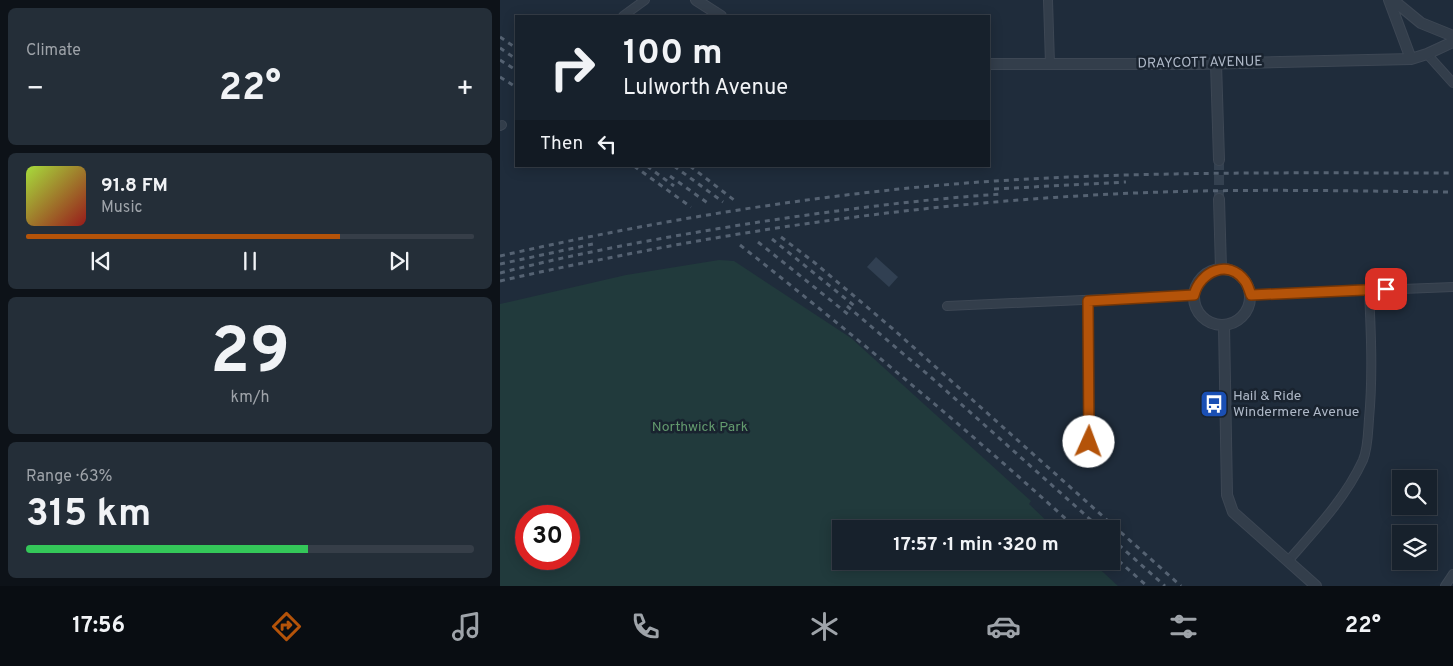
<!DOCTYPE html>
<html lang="en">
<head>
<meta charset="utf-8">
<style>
  body { margin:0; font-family:Overpass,sans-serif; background:#242e38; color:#f1f3f6; height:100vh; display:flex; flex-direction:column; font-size:19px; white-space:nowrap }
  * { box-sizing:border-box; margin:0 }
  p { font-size:16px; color:#9ea3a9 }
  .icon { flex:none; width:28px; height:28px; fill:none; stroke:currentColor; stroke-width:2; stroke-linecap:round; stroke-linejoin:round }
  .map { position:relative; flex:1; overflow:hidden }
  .panel { display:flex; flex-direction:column; gap:8px; padding:8px; background:#0d1218; width:500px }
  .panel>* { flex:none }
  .hud { position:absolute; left:15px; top:15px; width:475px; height:152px; border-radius:0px; box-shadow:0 2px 12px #0003,0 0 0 1px #363e48; background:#17212c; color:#f1f3f6; overflow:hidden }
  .buttons { position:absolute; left:892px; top:470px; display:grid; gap:10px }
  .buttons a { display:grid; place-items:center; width:45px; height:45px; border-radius:0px; background:#17212c; box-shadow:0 2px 12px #0003,0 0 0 1px #363e48; font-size:25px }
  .speed { position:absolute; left:15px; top:505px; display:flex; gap:10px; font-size:25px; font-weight:700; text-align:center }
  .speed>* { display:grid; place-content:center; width:65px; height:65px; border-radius:50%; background:#17212c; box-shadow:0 2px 12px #0003,0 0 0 1px #363e48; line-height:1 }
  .speed .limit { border:8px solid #d22; background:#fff; color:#111 }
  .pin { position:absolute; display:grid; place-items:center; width:42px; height:42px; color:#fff; margin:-21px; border-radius:10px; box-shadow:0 2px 8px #0006 }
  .me { position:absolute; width:55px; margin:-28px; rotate:2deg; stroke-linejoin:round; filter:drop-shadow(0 0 4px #0008) }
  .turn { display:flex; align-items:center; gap:18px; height:105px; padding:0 25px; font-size:22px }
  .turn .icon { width:65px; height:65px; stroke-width:2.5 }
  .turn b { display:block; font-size:35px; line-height:42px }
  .then { display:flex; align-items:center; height:48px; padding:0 25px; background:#0003; gap:10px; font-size:19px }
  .big { font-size:38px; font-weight:700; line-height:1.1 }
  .panel .card { flex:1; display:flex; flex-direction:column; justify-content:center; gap:8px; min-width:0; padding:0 18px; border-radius:8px; background:#242e38 }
  .panel .dial { align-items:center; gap:0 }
  .dial b { font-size:65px; line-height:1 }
  .song { display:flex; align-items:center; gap:15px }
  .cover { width:60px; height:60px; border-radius:8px; background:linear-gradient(135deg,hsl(80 70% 55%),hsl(0 70% 35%)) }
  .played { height:5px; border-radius:2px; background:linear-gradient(90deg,#b45309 70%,#363e48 70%) }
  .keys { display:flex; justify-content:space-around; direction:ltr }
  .heat { display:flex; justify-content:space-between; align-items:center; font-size:28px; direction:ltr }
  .charge { height:8px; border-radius:4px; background:linear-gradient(90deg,#34c759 63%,#363e48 0) }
  .trip { position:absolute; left:332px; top:520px; width:288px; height:50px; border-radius:0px; background:#17212c; box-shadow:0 2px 12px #0003,0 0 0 1px #363e48; font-weight:700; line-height:50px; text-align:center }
  .tabs { display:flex; height:80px; justify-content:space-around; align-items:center; background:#090d12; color:#9ea3a9 }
  .tabs .icon { width:35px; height:35px }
  .tabs .on { color:#b45309 }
  .tabs b { font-size:22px; color:#f1f3f6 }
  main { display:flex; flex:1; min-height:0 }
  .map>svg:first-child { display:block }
  .green { fill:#213a3c; fill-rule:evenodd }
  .building { fill:#314052 }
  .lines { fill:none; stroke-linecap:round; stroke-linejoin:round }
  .tertiary-tunnel { stroke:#344150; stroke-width:10; stroke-dasharray:10 5; stroke-linecap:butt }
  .minor-casing { stroke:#3d4754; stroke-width:10 }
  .tertiary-casing { stroke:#3d4754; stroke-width:12 }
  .minor { stroke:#333e4b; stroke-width:8 }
  .tertiary { stroke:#333e4b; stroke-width:10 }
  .rail { stroke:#556272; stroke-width:3; stroke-dasharray:5 5; stroke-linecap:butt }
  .route-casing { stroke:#753606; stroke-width:12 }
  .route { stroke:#b45309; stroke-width:9 }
  .labels { text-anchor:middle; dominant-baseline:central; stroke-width:5; stroke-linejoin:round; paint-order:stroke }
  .street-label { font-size:14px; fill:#aeb8c7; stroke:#19232f }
  .poi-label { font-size:14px; fill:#aeb8c7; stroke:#19232f; text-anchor:start }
  .park-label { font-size:14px; fill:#639a6e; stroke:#19232f }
</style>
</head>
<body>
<main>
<section class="panel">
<div class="card"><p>Climate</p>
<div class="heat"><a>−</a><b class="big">22°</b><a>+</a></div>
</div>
<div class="card">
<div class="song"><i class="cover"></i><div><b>91.8 FM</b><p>Music</p></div></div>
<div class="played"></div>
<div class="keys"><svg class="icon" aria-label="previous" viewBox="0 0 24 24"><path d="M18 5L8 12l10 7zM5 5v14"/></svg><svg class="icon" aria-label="pause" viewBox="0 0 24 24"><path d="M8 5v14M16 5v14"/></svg><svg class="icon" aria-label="next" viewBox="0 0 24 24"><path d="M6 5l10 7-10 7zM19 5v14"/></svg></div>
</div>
<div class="card dial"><b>29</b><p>km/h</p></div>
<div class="card"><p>Range · 63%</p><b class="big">315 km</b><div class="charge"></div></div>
</section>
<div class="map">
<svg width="953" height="586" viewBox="0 0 953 586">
  <rect width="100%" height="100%" fill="#1f2c3b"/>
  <path class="green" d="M219 260 234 261 351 338 531 501 529 504 555 529H341V561H591L618 586H0V304L126 275ZM69 516V559H26V516Z"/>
  <path class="building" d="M376 257 398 277 389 287 367 267Z"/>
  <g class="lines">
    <path class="tertiary-tunnel" d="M719 160V199"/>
    <defs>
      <path id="minor" d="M548 0 550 64
        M123 16 145 0
        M927 54 953 83
        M0 126 2 125
        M751 295 953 287
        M447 306 694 295
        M575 454 581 452 589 442 588 301
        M788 561C816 529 845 499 863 460 868 448 868 432 869 419 873 376 871 333 869 290
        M945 586 953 574"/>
      <path id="tertiary" d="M196 0 221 16
        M889 0 911 59
        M893 0 921 23 953 36
        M716 63 719 160
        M489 64H697L911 59 927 54 953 42
        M719 199 721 269
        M694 297a28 28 0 1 1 56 0a28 28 0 1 1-56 0Z
        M724 325 727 495 733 512 816 586"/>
    </defs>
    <use href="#minor" class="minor-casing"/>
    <use href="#tertiary" class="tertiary-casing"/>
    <use href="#minor" class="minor"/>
    <use href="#tertiary" class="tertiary"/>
    <path class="rail" d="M0 37 16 48
      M0 48 16 59
      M0 60 16 70
      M0 77 16 87
      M134 166 191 207
      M147 166 174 186
      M174 166 223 202
      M190 166 234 200
      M170 176 209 204
      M494 189 626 182
      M281 237 315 263 393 329 681 586
      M272 239 357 308
      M258 242 349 315
      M240 245C355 336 468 430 577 529
      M0 256C163 219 329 192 495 181 648 171 800 173 953 173
      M0 264 93 244
      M0 273C85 251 172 236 259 222 340 210 422 199 503 194
      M0 281C56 268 113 257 170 246 317 219 466 201 615 194 728 188 841 191 953 192
      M347 306 433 379 601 529
      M611 538 665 586
      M611 554 647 586"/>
  </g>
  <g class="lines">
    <defs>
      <path id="route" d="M589 442 588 301 694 295C700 272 728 258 745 281 748 285 749 290 751 295L886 289"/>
    </defs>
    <use href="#route" class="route-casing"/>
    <use href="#route" class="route"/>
  </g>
  <defs>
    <symbol id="bus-square" viewBox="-11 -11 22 22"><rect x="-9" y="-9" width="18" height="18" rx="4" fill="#1a4fb4" stroke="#19232f"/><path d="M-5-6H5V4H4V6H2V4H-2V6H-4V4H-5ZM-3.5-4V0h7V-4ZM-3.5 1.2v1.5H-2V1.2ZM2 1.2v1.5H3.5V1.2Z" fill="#fff"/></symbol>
  </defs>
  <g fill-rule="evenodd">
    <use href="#bus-square" x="698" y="388" width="32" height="32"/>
  </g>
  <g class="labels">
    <g class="street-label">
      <text transform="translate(700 63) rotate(-1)">DRAYCOTT AVENUE</text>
    </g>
    <g class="poi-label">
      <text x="733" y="396">Hail &amp; Ride<tspan x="733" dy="16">Windermere Avenue</tspan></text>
    </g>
    <g class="park-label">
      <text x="200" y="427">Northwick Park</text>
    </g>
  </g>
</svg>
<div class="buttons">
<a><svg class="icon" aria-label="search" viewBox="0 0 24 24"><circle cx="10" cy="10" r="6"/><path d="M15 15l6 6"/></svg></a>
<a><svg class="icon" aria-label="layers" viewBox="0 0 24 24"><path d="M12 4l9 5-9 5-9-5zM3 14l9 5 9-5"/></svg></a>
</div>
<div class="speed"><div class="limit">30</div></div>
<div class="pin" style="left:886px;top:289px;background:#d93025"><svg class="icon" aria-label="arrive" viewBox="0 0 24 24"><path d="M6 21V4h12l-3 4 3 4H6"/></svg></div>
<svg class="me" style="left:589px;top:442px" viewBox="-20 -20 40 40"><circle r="19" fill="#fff"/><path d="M0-13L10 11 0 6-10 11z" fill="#b45309"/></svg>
<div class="trip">17:57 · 1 min · 320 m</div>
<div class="hud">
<div class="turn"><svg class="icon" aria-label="right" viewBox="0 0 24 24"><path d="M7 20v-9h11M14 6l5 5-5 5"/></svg><div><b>100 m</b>Lulworth Avenue</div></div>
<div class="then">Then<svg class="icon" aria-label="left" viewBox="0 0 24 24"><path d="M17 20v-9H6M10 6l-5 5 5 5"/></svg></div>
</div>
</div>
</main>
<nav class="tabs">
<b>17:56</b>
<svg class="icon on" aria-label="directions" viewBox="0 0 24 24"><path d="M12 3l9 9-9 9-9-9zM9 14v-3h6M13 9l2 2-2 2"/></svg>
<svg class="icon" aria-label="music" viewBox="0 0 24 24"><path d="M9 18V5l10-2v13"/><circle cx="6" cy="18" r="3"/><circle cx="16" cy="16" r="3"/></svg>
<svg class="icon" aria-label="phone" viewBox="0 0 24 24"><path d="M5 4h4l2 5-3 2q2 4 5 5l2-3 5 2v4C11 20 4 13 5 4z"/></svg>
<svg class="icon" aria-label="climate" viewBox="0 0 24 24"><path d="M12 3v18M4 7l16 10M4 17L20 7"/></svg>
<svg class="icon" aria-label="car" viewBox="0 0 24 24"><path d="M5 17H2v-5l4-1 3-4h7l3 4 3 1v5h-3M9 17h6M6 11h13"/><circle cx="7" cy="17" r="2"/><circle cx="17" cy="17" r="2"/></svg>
<svg class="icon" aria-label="filters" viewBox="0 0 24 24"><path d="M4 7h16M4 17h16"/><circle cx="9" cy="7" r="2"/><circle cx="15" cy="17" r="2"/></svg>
<b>22°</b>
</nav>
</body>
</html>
